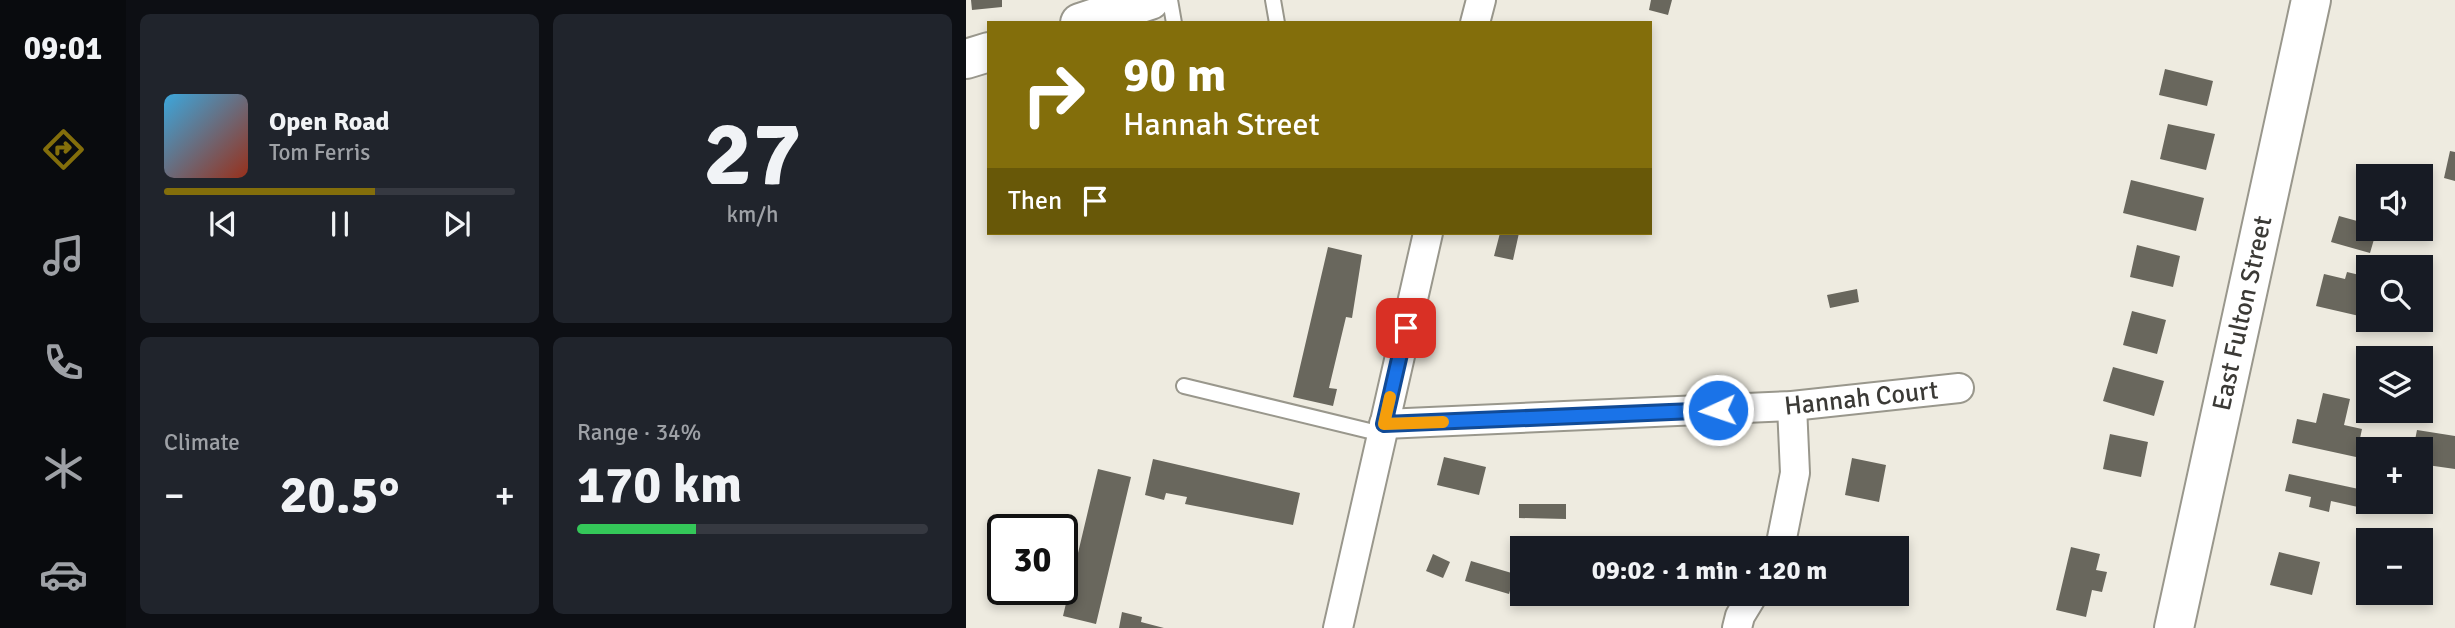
<!DOCTYPE html>
<html lang="en">
<head>
<meta charset="utf-8">
<style>
  body { margin:0; font-family:Signika,sans-serif; background:#20242c; color:#f1f3f6; height:100vh; display:flex; flex-direction:column; font-size:26px; white-space:nowrap }
  * { box-sizing:border-box; margin:0 }
  p { font-size:23px; color:#9ea1a6 }
  .icon { flex:none; width:38px; height:38px; fill:none; stroke:currentColor; stroke-width:2; stroke-linecap:round; stroke-linejoin:round }
  .map { position:relative; flex:1; overflow:hidden }
  .details { display:flex; flex-direction:column; gap:14px; padding:14px; background:#0d0f14; width:840px }
  .details>* { flex:none }
  .hud { position:absolute; left:21px; top:21px; width:665px; height:214px; border-radius:0px; box-shadow:0 4px 10px #0003; background:#836e0b; color:#fff; overflow:hidden }
  .controls { position:absolute; left:1390px; top:164px; display:grid; gap:14px }
  .controls a { display:grid; place-items:center; width:77px; height:77px; border-radius:0px; background:#171b24; box-shadow:0 4px 10px #0003; font-size:35px }
  .speed { position:absolute; left:21px; top:514px; display:flex; gap:14px; font-size:35px; font-weight:700; text-align:center }
  .speed>* { display:grid; place-content:center; width:91px; height:91px; border-radius:50%; background:#171b24; box-shadow:0 4px 10px #0003; line-height:1 }
  .speed .limit { border:4px solid #111; border-radius:10px; background:#fff; color:#111 }
  .pin { position:absolute; display:grid; place-items:center; width:60px; height:60px; color:#fff; margin:-30px; border-radius:14px; box-shadow:0 4px 10px #0006 }
  .me { position:absolute; width:77px; margin:-38px; rotate:267deg; stroke-linejoin:round; filter:drop-shadow(0 0 5px #0008) }
  .turn { display:flex; align-items:center; gap:24px; height:147px; padding:0 21px; font-size:32px }
  .turn .icon { width:91px; height:91px; stroke-width:2.5 }
  .turn b { display:block; font-size:49px; line-height:60px }
  .then { display:flex; align-items:center; height:66px; padding:0 21px; background:#0003; gap:14px; font-size:26px }
  .big { font-size:52px; font-weight:700; line-height:1.1 }
  .details .widget { flex:1; display:flex; flex-direction:column; justify-content:center; gap:10px; min-width:0; padding:0 24px; border-radius:10px; background:#20242c }
  .details .dial { align-items:center; gap:0 }
  .dial b { font-size:91px; line-height:1 }
  .song { display:flex; align-items:center; gap:21px }
  .cover { width:84px; height:84px; border-radius:10px; background:linear-gradient(135deg,hsl(200 70% 55%),hsl(10 70% 35%)) }
  .played { height:7px; border-radius:4px; background:linear-gradient(90deg,#836e0b 60%,#363941 60%) }
  .keys { display:flex; justify-content:space-around; direction:ltr }
  .heat { display:flex; justify-content:space-between; align-items:center; font-size:38px; direction:ltr }
  .charge { height:10px; border-radius:5px; background:linear-gradient(90deg,#34c759 34%,#363941 0) }
  .details .tiles { flex:1; display:grid; gap:14px; grid-template-columns:repeat(2,1fr) }
  .trip { position:absolute; left:544px; top:536px; width:399px; height:70px; border-radius:0px; background:#171b24; box-shadow:0 4px 10px #0003; font-weight:700; line-height:70px; text-align:center }
  main { display:flex; flex:1; min-height:0 }
  .tab-bar { display:flex; flex-direction:column; width:126px; justify-content:space-around; align-items:center; background:#090b0e; color:#9ea1a6 }
  .tab-bar .icon { width:49px; height:49px }
  .tab-bar .selected { color:#836e0b }
  .tab-bar b { font-size:32px; color:#f1f3f6 }
  .map>svg:first-child { display:block }
  .building { fill:#69675d }
  .lines { fill:none; stroke-linecap:round; stroke-linejoin:round }
  .lane-casing { stroke:#99978c; stroke-width:18 }
  .street-casing { stroke:#99978c; stroke-width:32 }
  .secondary-casing { stroke:#99978c; stroke-width:42 }
  .lane { stroke:#fff; stroke-width:14 }
  .street { stroke:#fff; stroke-width:28 }
  .secondary { stroke:#fff; stroke-width:38 }
  .route-casing { stroke:#114b97; stroke-width:18 }
  .route { stroke:#1a73e8; stroke-width:12 }
  .slow { stroke:#f59e0b; stroke-width:12 }
  .labels { text-anchor:middle; dominant-baseline:central; stroke-width:7; stroke-linejoin:round; paint-order:stroke }
  .street-label { font-size:26px; fill:#3b3a36; stroke:#fbf8ed }
</style>
</head>
<body>
<main>
<nav class="tab-bar">
<b>09:01</b>
<svg class="icon selected" aria-label="directions" viewBox="0 0 24 24"><path d="M12 3l9 9-9 9-9-9zM9 14v-3h6M13 9l2 2-2 2"/></svg>
<svg class="icon" aria-label="music" viewBox="0 0 24 24"><path d="M9 18V5l10-2v13"/><circle cx="6" cy="18" r="3"/><circle cx="16" cy="16" r="3"/></svg>
<svg class="icon" aria-label="phone" viewBox="0 0 24 24"><path d="M5 4h4l2 5-3 2q2 4 5 5l2-3 5 2v4C11 20 4 13 5 4z"/></svg>
<svg class="icon" aria-label="climate" viewBox="0 0 24 24"><path d="M12 3v18M4 7l16 10M4 17L20 7"/></svg>
<svg class="icon" aria-label="car" viewBox="0 0 24 24"><path d="M5 17H2v-5l4-1 3-4h7l3 4 3 1v5h-3M9 17h6M6 11h13"/><circle cx="7" cy="17" r="2"/><circle cx="17" cy="17" r="2"/></svg>
</nav>
<section class="details">
<div class="tiles">
<div class="widget">
<div class="song"><i class="cover"></i><div><b>Open Road</b><p>Tom Ferris</p></div></div>
<div class="played"></div>
<div class="keys"><svg class="icon" aria-label="previous" viewBox="0 0 24 24"><path d="M18 5L8 12l10 7zM5 5v14"/></svg><svg class="icon" aria-label="pause" viewBox="0 0 24 24"><path d="M8 5v14M16 5v14"/></svg><svg class="icon" aria-label="next" viewBox="0 0 24 24"><path d="M6 5l10 7-10 7zM19 5v14"/></svg></div>
</div>
<div class="widget dial"><b>27</b><p>km/h</p></div>
<div class="widget"><p>Climate</p>
<div class="heat"><a>−</a><b class="big">20.5°</b><a>+</a></div>
</div>
<div class="widget"><p>Range · 34%</p><b class="big">170 km</b><div class="charge"></div></div>
</div>
</section>
<div class="map">
<svg width="1489" height="628" viewBox="0 0 1489 628">
  <rect width="100%" height="100%" fill="#eeebe0"/>
  <path class="building" d="M5 0H36V7L6 10Z
    M685 0H706L702 15 683 10Z
    M1199 69 1247 81 1241 106 1193 95Z
    M1202 124 1249 134 1240 170 1194 159Z
    M1484 151 1489 152V181L1478 178Z
    M1165 180 1238 198 1230 231 1157 213Z
    M1373 216 1402 224V229H1411L1404 253 1365 242Z
    M534 233H553L547 260 528 256Z
    M1171 245 1214 256 1207 287 1164 277Z
    M362 247 396 255 386 318 380 317 363 388 371 389 367 406 327 397Z
    M1381 272 1402 277V318L1350 306 1358 274 1379 279Z
    M891 289 893 302 864 308 861 295Z
    M1166 311 1200 320 1191 354 1157 345Z
    M1147 367 1198 381 1188 416 1137 401Z
    M1357 393 1384 399 1378 425 1396 429 1390 457 1326 443 1331 419 1350 423Z
    M1451 430 1489 436V469L1454 464V450H1447Z
    M1144 434 1182 442 1175 477 1137 469Z
    M478 457 520 467 513 495 471 485Z
    M886 458 920 465 913 502 879 495Z
    M187 459 334 493 327 525 219 504 221 497 200 493 198 500 179 495Z
    M132 469 165 477 130 624 97 616Z
    M1323 474 1402 491 1401 509 1365 501 1363 512 1343 507 1345 497 1319 491Z
    M553 504H600V519L553 518Z
    M1105 547 1134 554 1130 570 1141 572 1136 592 1126 590 1120 617 1090 610Z
    M1313 552 1354 562 1346 595 1304 585Z
    M467 554 484 562 477 578 460 571Z
    M505 561 549 574 543 594 499 581Z
    M156 612 176 617 175 622 198 628H153Z"/>
  <g class="lines">
    <defs>
      <path id="lane" d="M204 0 208 23
        M307 0 311 23
        M218 386 416 434"/>
      <g id="street">
        <path d="M509 23 515 0"/>
        <path id="s1" d="M418 424 826 406 993 388"/>
        <path d="M814 548 829 473 826 406"/>
        <path d="M372 628 462 233"/>
        <path d="M771 628 774 616 788 593"/>
      </g>
      <g id="secondary">
        <path d="M114 23 184 0"/>
        <path d="M0 59 23 52"/>
        <path id="s2" d="M1208 628 1345 0"/>
      </g>
    </defs>
    <use href="#lane" class="lane-casing"/>
    <use href="#street" class="street-casing"/>
    <use href="#secondary" class="secondary-casing"/>
    <use href="#lane" class="lane"/>
    <use href="#street" class="street"/>
    <use href="#secondary" class="secondary"/>
  </g>
  <g class="lines">
    <defs>
      <path id="route" d="M440 328 418 424 752 410"/>
    </defs>
    <use href="#route" class="route-casing"/>
    <use href="#route" class="route"/>
    <path class="slow" d="M424 397 418 424 477 422"/>
  </g>
  <g class="labels">
    <g class="street-label">
      <text stroke="none"><textPath href="#s2" startOffset="322">East Fulton Street</textPath></text>
      <text stroke="none"><textPath href="#s1" startOffset="478">Hannah Court</textPath></text>
    </g>
  </g>
</svg>
<div class="controls">
<a><svg class="icon" aria-label="sound" viewBox="0 0 24 24"><path d="M4 9h4l5-4v14l-5-4H4zM17 9q2 3 0 6"/></svg></a>
<a><svg class="icon" aria-label="search" viewBox="0 0 24 24"><circle cx="10" cy="10" r="6"/><path d="M15 15l6 6"/></svg></a>
<a><svg class="icon" aria-label="layers" viewBox="0 0 24 24"><path d="M12 4l9 5-9 5-9-5zM3 14l9 5 9-5"/></svg></a>
<a>+</a>
<a>−</a>
</div>
<div class="speed"><div class="limit">30</div></div>
<div class="pin" style="left:440px;top:328px;background:#d93025"><svg class="icon" aria-label="arrive" viewBox="0 0 24 24"><path d="M6 21V4h12l-3 4 3 4H6"/></svg></div>
<svg class="me" style="left:752px;top:410px" viewBox="-20 -20 40 40"><circle r="17" fill="#1a73e8" stroke="#fff" stroke-width="3"/><path d="M0-11L8 9 0 5-8 9z" fill="#fff"/></svg>
<div class="trip">09:02 · 1 min · 120 m</div>
<div class="hud">
<div class="turn"><svg class="icon" aria-label="right" viewBox="0 0 24 24"><path d="M7 20v-9h11M14 6l5 5-5 5"/></svg><div><b>90 m</b>Hannah Street</div></div>
<div class="then">Then<svg class="icon" aria-label="arrive" viewBox="0 0 24 24"><path d="M6 21V4h12l-3 4 3 4H6"/></svg></div>
</div>
</div>
</main>
</body>
</html>
